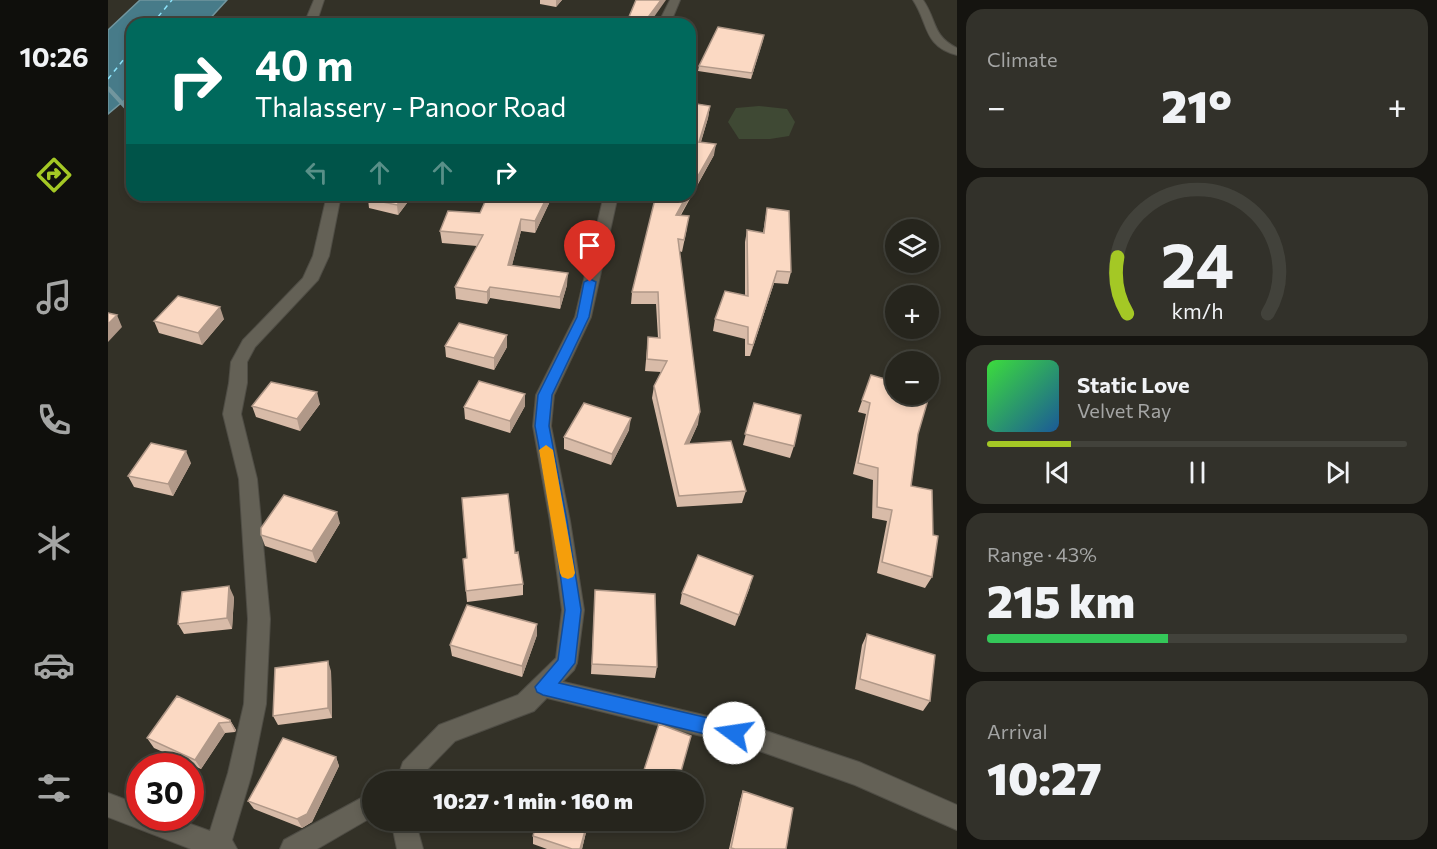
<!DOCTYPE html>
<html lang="en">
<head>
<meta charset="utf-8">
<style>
  body { margin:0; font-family:Commissioner,sans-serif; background:#32312a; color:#f1f3f6; height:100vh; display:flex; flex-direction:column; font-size:22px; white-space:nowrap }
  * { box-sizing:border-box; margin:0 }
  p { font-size:20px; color:#a4a5a4 }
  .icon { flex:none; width:33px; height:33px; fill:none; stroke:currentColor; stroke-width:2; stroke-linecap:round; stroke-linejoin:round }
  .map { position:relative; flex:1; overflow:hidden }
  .details { display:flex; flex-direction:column; gap:9px; padding:9px; background:#151410; width:480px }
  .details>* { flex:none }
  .guide { position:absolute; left:18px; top:18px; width:570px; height:183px; border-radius:18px; box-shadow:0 3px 9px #0003,0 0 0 2px #42423b; background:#00695c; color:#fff; overflow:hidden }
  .controls { position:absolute; left:777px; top:219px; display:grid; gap:12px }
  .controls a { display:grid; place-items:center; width:54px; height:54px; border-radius:50%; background:#26251d; box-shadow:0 3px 9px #0003,0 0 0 2px #42423b; font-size:30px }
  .speed { position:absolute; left:18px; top:753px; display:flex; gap:12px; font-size:30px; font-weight:700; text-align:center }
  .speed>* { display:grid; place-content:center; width:78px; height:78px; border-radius:50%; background:#26251d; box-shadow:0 3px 9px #0003,0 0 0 2px #42423b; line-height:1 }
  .speed .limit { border:9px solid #d22; background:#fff; color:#111 }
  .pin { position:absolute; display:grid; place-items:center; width:51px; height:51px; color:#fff; margin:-62px -26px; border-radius:50% 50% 50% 0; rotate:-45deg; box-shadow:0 0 6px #0007 }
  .pin .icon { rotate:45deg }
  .me { position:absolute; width:66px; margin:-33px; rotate:284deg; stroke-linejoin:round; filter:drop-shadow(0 0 4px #0008) }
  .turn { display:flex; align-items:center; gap:21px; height:126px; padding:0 30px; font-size:27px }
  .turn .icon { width:78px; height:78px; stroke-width:2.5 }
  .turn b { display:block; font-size:42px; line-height:51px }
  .lanes { display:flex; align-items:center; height:57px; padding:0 30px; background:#0003; justify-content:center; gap:30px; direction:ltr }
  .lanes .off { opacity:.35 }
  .big { font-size:45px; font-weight:800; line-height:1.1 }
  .details .widget { flex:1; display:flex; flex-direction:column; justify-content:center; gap:9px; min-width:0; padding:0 21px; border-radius:18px; background:#32312a }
  .details .dial { align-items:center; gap:0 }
  .dial svg { height:156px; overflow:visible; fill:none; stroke:#42423b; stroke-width:7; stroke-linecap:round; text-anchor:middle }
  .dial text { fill:#f1f3f6; stroke:none }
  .song { display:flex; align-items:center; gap:18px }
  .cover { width:72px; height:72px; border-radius:9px; background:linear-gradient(135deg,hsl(120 70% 55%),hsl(210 70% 35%)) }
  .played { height:6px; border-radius:3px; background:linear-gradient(90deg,#a4c825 20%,#42423b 20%) }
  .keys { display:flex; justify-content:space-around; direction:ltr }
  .heat { display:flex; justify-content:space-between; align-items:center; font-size:33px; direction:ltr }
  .charge { height:9px; border-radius:4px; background:linear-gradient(90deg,#34c759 43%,#42423b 0) }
  .trip { position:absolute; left:254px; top:771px; width:342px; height:60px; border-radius:30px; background:#26251d; box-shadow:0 3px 9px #0003,0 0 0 2px #42423b; font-weight:800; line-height:60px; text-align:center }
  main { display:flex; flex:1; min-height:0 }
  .tab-bar { display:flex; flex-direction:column; width:108px; justify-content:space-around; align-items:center; background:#0f0f0c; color:#a4a5a4 }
  .tab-bar .icon { width:42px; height:42px }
  .tab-bar .active { color:#a4c825 }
  .tab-bar b { font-size:27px; color:#f1f3f6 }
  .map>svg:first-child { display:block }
  .green { fill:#3f4934 }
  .water { fill:#477b89; stroke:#72969e; stroke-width:1.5 }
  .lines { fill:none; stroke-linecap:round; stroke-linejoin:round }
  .stream { fill:#72969e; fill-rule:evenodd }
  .ferry { stroke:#8de4fb; stroke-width:1.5; stroke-dasharray:5 4.5; stroke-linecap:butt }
  .street-casing { stroke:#4f4d45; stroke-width:2 }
  .secondary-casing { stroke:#4f4d45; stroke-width:2 }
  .street { fill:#646156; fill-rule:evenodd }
  .secondary { fill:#646156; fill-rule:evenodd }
  .wall { fill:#d8bba8 }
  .shaded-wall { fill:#b09888 }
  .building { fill:#fbd9c3; stroke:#b09888; stroke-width:1.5 }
  .route { fill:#1a73e8; stroke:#114b97; stroke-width:1.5 }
  .slow { fill:#f59e0b }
</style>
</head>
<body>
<main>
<nav class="tab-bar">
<b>10:26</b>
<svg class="icon active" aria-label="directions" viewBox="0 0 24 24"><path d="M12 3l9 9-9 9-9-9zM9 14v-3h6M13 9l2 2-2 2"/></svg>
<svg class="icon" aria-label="music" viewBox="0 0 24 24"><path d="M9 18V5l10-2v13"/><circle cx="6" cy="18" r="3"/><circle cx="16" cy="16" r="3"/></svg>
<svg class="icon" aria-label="phone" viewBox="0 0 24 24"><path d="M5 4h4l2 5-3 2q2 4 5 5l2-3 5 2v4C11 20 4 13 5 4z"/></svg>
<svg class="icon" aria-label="climate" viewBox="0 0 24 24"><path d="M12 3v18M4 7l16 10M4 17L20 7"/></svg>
<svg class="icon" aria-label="car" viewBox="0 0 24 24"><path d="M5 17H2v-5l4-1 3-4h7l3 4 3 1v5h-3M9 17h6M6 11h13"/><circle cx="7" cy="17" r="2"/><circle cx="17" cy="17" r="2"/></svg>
<svg class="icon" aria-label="filters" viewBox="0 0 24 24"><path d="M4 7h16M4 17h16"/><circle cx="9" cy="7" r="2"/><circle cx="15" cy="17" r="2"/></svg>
</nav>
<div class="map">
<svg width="849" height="849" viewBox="0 0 849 849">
  <rect width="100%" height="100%" fill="#333127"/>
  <path class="green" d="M651 106 679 109 687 122 681 136 662 139H631L620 122 628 108Z"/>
  <path class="water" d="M32 0H119L97 24H24V94L0 114V30Z"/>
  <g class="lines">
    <path class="stream" d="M0 86 2 87 24 111V116L22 115 0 91Z
      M111 195H129L152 198 172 195H188L185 197 152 202 114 197Z"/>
    <path class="ferry" d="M44 24 64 0
      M0 79 24 49"/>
    <defs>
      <path id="street" d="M206 0H216L208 24H196Z
        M805 0H815C829 20 824 36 849 48V55C815 46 821 24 805 0Z
        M219 195H233L221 256 210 280 147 347 139 362V383L133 414 149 479 162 619 158 704 144 773 124 840 129 849H83L0 817V793L32 805V818H66L102 831 120 773 136 704 140 619 131 479 115 414 121 383 123 362 135 340 195 278 205 256Z
        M435 677 646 727 751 762 849 805V830L747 785 646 749 435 697 427 694 424 687 427 680Z"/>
      <path id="secondary" d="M562 0H572L562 24H550Z
        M496 195H510L483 317 446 395 443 426 462 521 476 610 469 663 466 670 426 711 347 741 313 776 312 782H288L295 762 331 725 410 695 448 658 454 610 442 521 425 426 428 395 467 317Z
        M257 796H264V820H259L209 849H172L176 840Z
        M283 820H307L315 849H289Z"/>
    </defs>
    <use href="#street" class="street-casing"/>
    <use href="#secondary" class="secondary-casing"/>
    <use href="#street" class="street"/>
    <use href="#secondary" class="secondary"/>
  </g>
  <path class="wall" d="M432 0H454L448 7 432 4Z
    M656 35 643 79 590 71 591 66Z
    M582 103 602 106 600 118 593 142 606 155 573 215 579 228 574 252 571 251 590 424 581 444 638 491 634 503 569 507 544 398 546 386 553 372 537 371 540 337 550 338 548 304H523L524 292 582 195Z
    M305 195 290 215 261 208 260 199Z
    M445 195 427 233 413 231 404 265 459 285 452 309 382 298 379 304 348 299 347 287 369 246 334 243 332 231 372 213Z
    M659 208 683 272 680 284 666 283 642 356H637V339L605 331 607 319 637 296V242L639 230 655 233Z
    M116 319 94 345 51 333 46 321Z
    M399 335V347L386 370 338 357 337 346Z
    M763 375 810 434 803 486 824 577 817 588 769 573 779 521 764 518 765 480 745 474 758 414 750 412Z
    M417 394V406L402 433 357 419 356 407Z
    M646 403 686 446 682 458 635 445Z
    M212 404 192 431 148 417 144 406Z
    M521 430 503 465 456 449V437Z
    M83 463 65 496 26 487 20 476Z
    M232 523 208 563 157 546 153 535Z
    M407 553 415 584V595L359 602 355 559Z
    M642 587 627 626 572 604 574 593Z
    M487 590 549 667 547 678 483 674Z
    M126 597 124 629 76 634 70 624Z
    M429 624V635L414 677 344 656 342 645Z
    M759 634 822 701 815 711 747 689 754 645Z
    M223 671 224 718 170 725 165 716Z
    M122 720 128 730 127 732 117 733 93 769 46 748 39 738Z
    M228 757 231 766 204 822 194 828 146 809 140 801Z
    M536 770 570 782H540L534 780Z
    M635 791 678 849H621L632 800Z
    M481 820 474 849H439L425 844V836Z"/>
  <path class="shaded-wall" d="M448 0H454L448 7Z
    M553 0H558L541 24H535Z
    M656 35 655 41 643 79 644 73Z
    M602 106 600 118 589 154 591 142Z
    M608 144 606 155 566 226 568 215 579 195H582V190Z
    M297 195H305L290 215 289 205Z
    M440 195H445L427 233V221Z
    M413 219V231L401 277 400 265Z
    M669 271 666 283 642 356 645 345Z
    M460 273 459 285 452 309V297Z
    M382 287V298L379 304V292Z
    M112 307 116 319 94 345 90 333Z
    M9 315 14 327 0 342V324Z
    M399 335V347L386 370V358Z
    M209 392 212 404 192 431 189 419Z
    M417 394V406L402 433V421Z
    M592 412 590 424 575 456 577 444Z
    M523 418 521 430 503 465 504 454Z
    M78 451 83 463 65 496 60 484Z
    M229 512 232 523 208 563 204 551Z
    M121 586 126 597 124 629 119 618Z
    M429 624V635L414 677V666Z
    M220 661 223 671 224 718 220 708Z
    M122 720 128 730 127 732 122 722Z
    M111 723 117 733 93 769 87 760Z
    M228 757 231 766 204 822 194 828 189 819Z
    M480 820H481L474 849H472Z"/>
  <path class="building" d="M528 0H553L535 24H518Z
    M610 27 656 35 644 73 591 66Z
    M582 103 602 106 591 142 608 144 582 190Z
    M263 195H297L289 205 260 199Z
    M380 195H440L427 221 413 219 400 265 460 273 452 297 382 287 379 292 347 287 375 235 332 231 340 211 372 213Z
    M548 195H579L568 215 581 216 576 240 570 239 592 412 577 444 623 441 638 491 571 496 546 386 559 361 539 359 540 337 552 338 550 292H524Z
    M659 208 681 211 683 272 669 271 645 345 640 344V327L607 319 617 291 640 296 639 230 656 233Z
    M70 296 112 307 90 333 46 321Z
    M0 313 9 315 0 324Z
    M351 323 399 335 386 358 337 346Z
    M763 375 788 382V394H820V392L822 393 810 434 803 486 824 490 825 535 830 536 824 577 774 562 784 510 769 507 770 468 750 463 762 403 754 400Z
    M371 381 417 394 402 421 356 407Z
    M163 382 209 392 189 419 144 406Z
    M476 403 523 418 504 454 456 437Z
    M646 403 693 415 686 446 637 434Z
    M43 443 78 451 60 484 20 476Z
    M400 494 407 553 410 552 415 584 358 591 355 559 359 558 354 498Z
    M176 495 229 512 204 551 153 535V528Z
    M590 555 645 576 631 615 574 593Z
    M121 586 119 618 70 624 74 592Z
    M487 590 547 594 549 667 484 664Z
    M359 605 429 624 414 666 342 645Z
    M759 634 827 655 822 701 752 679Z
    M220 661V708L165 716 167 668Z
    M69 696 122 720V722L111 723 87 760 39 738Z
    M551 724 583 736 570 782H567L536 770Z
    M175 738 228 757 199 814 189 819 140 801Z
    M635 791 685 808 678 849H627L623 848Z
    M429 820H480L472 849H464L425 836Z"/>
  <path class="route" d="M482 279 488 282 481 317 444 395 441 426 459 521 473 610 467 663 451 683 626 724 632 727 634 733 632 739 626 741 435 695 429 692 427 687 450 660 457 610 445 521 427 426 430 395 469 317 476 282Z"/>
  <path class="slow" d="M438 445 445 450 467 573 465 577 460 579 454 577 452 573 431 450Z"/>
</svg>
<div class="controls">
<a><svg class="icon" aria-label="layers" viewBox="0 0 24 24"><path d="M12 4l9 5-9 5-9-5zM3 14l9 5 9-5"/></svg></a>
<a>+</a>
<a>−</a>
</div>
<div class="speed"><div class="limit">30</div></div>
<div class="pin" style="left:482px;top:282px;background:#d93025"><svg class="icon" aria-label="arrive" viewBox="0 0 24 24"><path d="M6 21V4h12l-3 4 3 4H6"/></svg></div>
<svg class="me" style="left:626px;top:733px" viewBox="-20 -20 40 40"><circle r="19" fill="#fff"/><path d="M0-13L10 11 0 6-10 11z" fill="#1a73e8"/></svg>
<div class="trip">10:27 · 1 min · 160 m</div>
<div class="guide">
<div class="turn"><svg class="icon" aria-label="right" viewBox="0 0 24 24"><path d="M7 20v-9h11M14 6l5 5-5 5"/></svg><div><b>40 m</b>Thalassery - Panoor Road</div></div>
<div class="lanes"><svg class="icon off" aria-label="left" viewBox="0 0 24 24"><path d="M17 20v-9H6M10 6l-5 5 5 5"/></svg><svg class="icon off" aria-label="ahead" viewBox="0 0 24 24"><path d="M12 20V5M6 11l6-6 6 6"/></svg><svg class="icon off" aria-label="ahead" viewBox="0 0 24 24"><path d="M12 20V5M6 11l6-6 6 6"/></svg><svg class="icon" aria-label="right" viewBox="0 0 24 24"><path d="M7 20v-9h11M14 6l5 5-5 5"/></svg></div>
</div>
</div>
<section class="details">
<div class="widget"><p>Climate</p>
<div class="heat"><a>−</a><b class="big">21°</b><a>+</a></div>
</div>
<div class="widget dial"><svg viewBox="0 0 100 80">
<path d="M14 69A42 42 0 1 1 86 69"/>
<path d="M14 69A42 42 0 0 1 9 40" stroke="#a4c825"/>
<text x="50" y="56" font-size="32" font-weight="700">24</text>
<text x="50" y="72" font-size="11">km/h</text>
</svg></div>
<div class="widget">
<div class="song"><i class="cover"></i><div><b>Static Love</b><p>Velvet Ray</p></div></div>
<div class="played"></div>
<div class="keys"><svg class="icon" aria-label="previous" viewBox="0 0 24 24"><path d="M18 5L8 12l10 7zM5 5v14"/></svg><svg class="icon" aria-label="pause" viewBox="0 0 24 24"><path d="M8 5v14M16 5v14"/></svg><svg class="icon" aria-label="next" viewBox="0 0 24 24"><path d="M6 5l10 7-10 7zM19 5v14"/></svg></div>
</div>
<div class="widget"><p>Range · 43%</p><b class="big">215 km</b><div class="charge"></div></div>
<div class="widget"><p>Arrival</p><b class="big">10:27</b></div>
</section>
</main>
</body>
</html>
